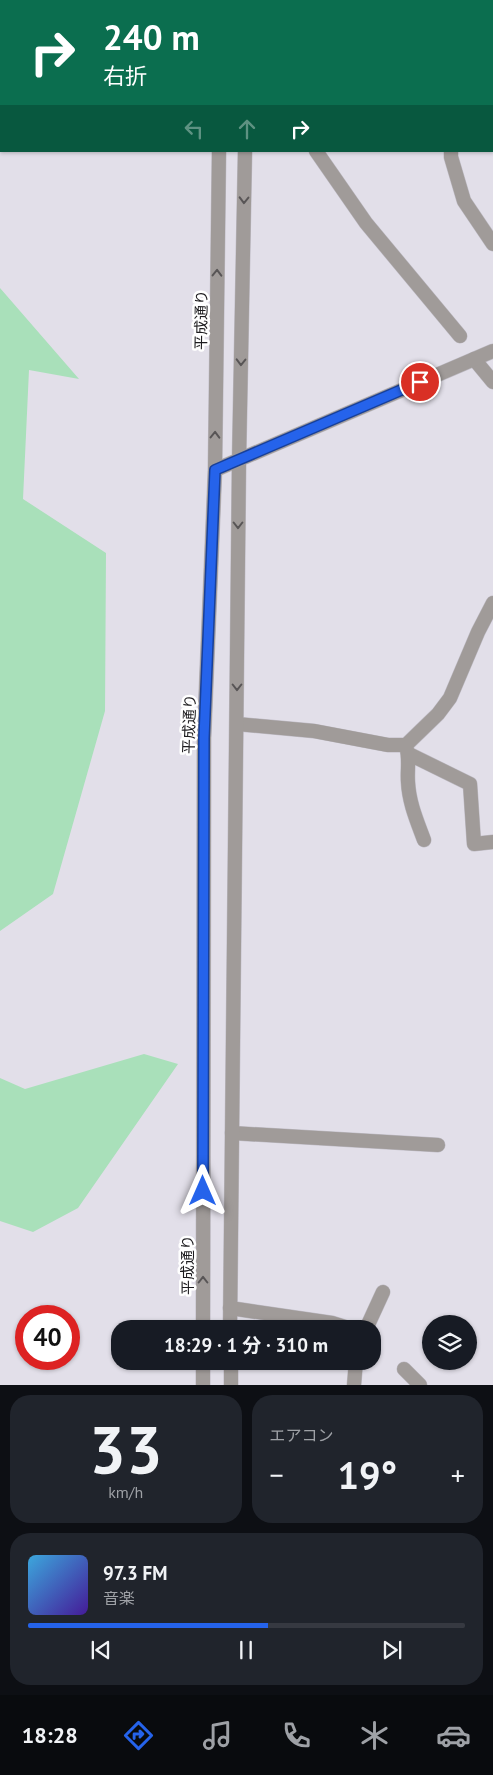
<!DOCTYPE html>
<html lang="ja">
<head>
<meta charset="utf-8">
<style>
  body { margin:0; font-family:"PT Sans","Noto Sans JP",sans-serif; background:#20242c; color:#f1f3f6; height:100vh; display:flex; flex-direction:column; font-size:19px; white-space:nowrap }
  * { box-sizing:border-box; margin:0 }
  p { font-size:16px; color:#9ea1a6 }
  .icon { flex:none; width:28px; height:28px; fill:none; stroke:currentColor; stroke-width:2; stroke-linecap:round; stroke-linejoin:round }
  .map { position:relative; height:1385px; overflow:hidden }
  .side { display:flex; flex-direction:column; gap:10px; padding:10px; background:#0d0f14; flex:1 }
  .side>* { flex:none }
  .guide { position:absolute; left:0px; top:0px; width:494px; height:152px; box-shadow:0 1px 4px #0004; background:#0b6e4f; color:#fff; overflow:hidden }
  .buttons { position:absolute; left:422px; top:1315px; display:grid; gap:10px }
  .buttons a { display:grid; place-items:center; width:55px; height:55px; border-radius:50%; background:#171b24; box-shadow:0 1px 4px #0004; font-size:25px }
  .speed { position:absolute; left:15px; top:1305px; display:flex; gap:10px; font-size:25px; font-weight:700; text-align:center }
  .speed>* { display:grid; place-content:center; width:65px; height:65px; border-radius:50%; background:#171b24; box-shadow:0 1px 4px #0004; line-height:1 }
  .speed .limit { border:8px solid #d22; background:#fff; color:#111 }
  .pin { position:absolute; display:grid; place-items:center; width:42px; height:42px; color:#fff; margin:-21px; border:2px solid #fff; border-radius:50%; box-shadow:0 1px 5px #0007 }
  .me { position:absolute; width:55px; margin:-28px; rotate:0deg; stroke-linejoin:round; filter:drop-shadow(0 0 4px #0008) }
  .turn { display:flex; align-items:center; gap:18px; height:105px; padding:0 20px; font-size:22px }
  .turn .icon { width:65px; height:65px; stroke-width:2.5 }
  .turn b { display:block; font-size:35px; line-height:42px }
  .lanes { display:flex; align-items:center; height:48px; padding:0 20px; background:#0003; justify-content:center; gap:25px; direction:ltr }
  .lanes .off { opacity:.35 }
  .big { font-size:38px; font-weight:700; line-height:1.1 }
  .side .tile { flex:1; display:flex; flex-direction:column; justify-content:center; gap:8px; min-width:0; padding:0 18px; border-radius:20px; background:#20242c }
  .side .dial { align-items:center; gap:0 }
  .dial b { font-size:65px; line-height:1 }
  .song { display:flex; align-items:center; gap:15px }
  .cover { width:60px; height:60px; border-radius:8px; background:linear-gradient(135deg,hsl(200 70% 55%),hsl(260 70% 35%)) }
  .played { height:5px; border-radius:2px; background:linear-gradient(90deg,#2563eb 55%,#363941 55%) }
  .keys { display:flex; justify-content:space-around; direction:ltr }
  .heat { display:flex; justify-content:space-between; align-items:center; font-size:28px; direction:ltr }
  .side .tiles { flex:1; display:grid; gap:10px; grid-template-columns:1fr 1fr }
  .tile:last-child { grid-column:span 2 }
  .trip { position:absolute; left:111px; top:1320px; width:270px; height:50px; border-radius:20px; background:#171b24; box-shadow:0 1px 4px #0004; font-weight:700; line-height:50px; text-align:center }
  .menu { display:flex; height:80px; justify-content:space-around; align-items:center; background:#090b0e; color:#9ea1a6 }
  .menu .icon { width:35px; height:35px }
  .menu .on { color:#2563eb }
  .menu b { font-size:22px; color:#f1f3f6 }
  .map>svg:first-child { display:block }
  .green { fill:#a9e0ba }
  .lines { fill:none; stroke-linecap:round; stroke-linejoin:round }
  .minor-casing { stroke:#bfbcc5; stroke-width:15 }
  .tertiary-casing { stroke:#bfbcc5; stroke-width:15 }
  .minor { stroke:#a09b99; stroke-width:14 }
  .tertiary { stroke:#a09b99; stroke-width:14 }
  .oneway { stroke:#585556 }
  .route-casing { stroke:#184099; stroke-width:12 }
  .route { stroke:#2563eb; stroke-width:9 }
  .labels { text-anchor:middle; dominant-baseline:central; stroke-width:5; stroke-linejoin:round; paint-order:stroke }
  .street-label { font-size:15px; fill:#1d1c1f; stroke:#fff }
</style>
</head>
<body>
<div class="map">
<svg width="493" height="1385" viewBox="0 0 493 1385">
  <rect width="100%" height="100%" fill="#e2dfe9"/>
  <path class="green" d="M0 288 79 379 29 370 23 499 106 553 105 711 53 894 0 931Z
    M144 1054 178 1064 78 1208 33 1232 0 1221V1078L25 1089Z"/>
  <g class="lines">
    <defs>
      <path id="minor" d="M141 0 143 1
        M397 0V1
        M442 0V1
        M126 1 128 0
        M326 1 330 0
        M492 124 493 125
        M316 151 366 223 460 336
        M451 151V157L464 201 493 244
        M474 359 493 382
        M237 724 314 731 388 745H406L438 714 450 698 478 632 493 603
        M406 746C410 758 407 770 408 782 409 803 417 821 424 840
        M409 754 470 784 474 844 493 842
        M232 1133 438 1145
        M230 1308 332 1323 351 1329
        M366 1329 383 1292
        M404 1369 420 1385
        M354 1385 356 1361"/>
      <path id="tertiary" d="M221 1V0
        M248 1V0
        M215 470 493 351
        M203 1329 204 738 215 470 219 151
        M230 1329 239 462 245 151
        M231 1361V1385
        M203 1385V1361"/>
    </defs>
    <use href="#minor" class="minor-casing"/>
    <use href="#tertiary" class="tertiary-casing"/>
    <use href="#minor" class="minor"/>
    <use href="#tertiary" class="tertiary"/>
  </g>
  <defs><path id="oneway-chevron" d="M-2-3.5L2.5 0L-2 3.5" fill="none" stroke-width="1.6" stroke-linecap="round" stroke-linejoin="round" transform="scale(1.25)"/></defs>
  <g class="oneway">
    <use href="#oneway-chevron" transform="translate(244 200) rotate(91)"/>
    <use href="#oneway-chevron" transform="translate(217 273) rotate(-89)"/>
    <use href="#oneway-chevron" transform="translate(241 362) rotate(91)"/>
    <use href="#oneway-chevron" transform="translate(215 435) rotate(-89)"/>
    <use href="#oneway-chevron" transform="translate(238 525) rotate(90)"/>
    <use href="#oneway-chevron" transform="translate(237 687) rotate(90)"/>
    <use href="#oneway-chevron" transform="translate(203 1280) rotate(-90)"/>
  </g>
  <g class="lines">
    <defs>
      <path id="route" d="M203 1191 204 738 215 470 420 382"/>
    </defs>
    <use href="#route" class="route-casing"/>
    <use href="#route" class="route"/>
  </g>
  <g class="labels">
    <g class="street-label">
      <text transform="translate(201 320) rotate(-89)">平成通り</text>
      <text transform="translate(189 724) rotate(-88)">平成通り</text>
      <text transform="translate(187 1265) rotate(-90)">平成通り</text>
    </g>
  </g>
</svg>
<div class="buttons">
<a><svg class="icon" aria-label="layers" viewBox="0 0 24 24"><path d="M12 4l9 5-9 5-9-5zM3 14l9 5 9-5"/></svg></a>
</div>
<div class="speed"><div class="limit">40</div></div>
<div class="pin" style="left:420px;top:382px;background:#d93025"><svg class="icon" aria-label="arrive" viewBox="0 0 24 24"><path d="M6 21V4h12l-3 4 3 4H6"/></svg></div>
<svg class="me" style="left:203px;top:1191px" viewBox="-20 -20 40 40"><path d="M0-17L14 15 0 8-14 15z" fill="#2563eb" stroke="#fff" stroke-width="4"/></svg>
<div class="trip">18:29 · 1 分 · 310 m</div>
<div class="guide">
<div class="turn"><svg class="icon" aria-label="right" viewBox="0 0 24 24"><path d="M7 20v-9h11M14 6l5 5-5 5"/></svg><div><b>240 m</b>右折</div></div>
<div class="lanes"><svg class="icon off" aria-label="left" viewBox="0 0 24 24"><path d="M17 20v-9H6M10 6l-5 5 5 5"/></svg><svg class="icon off" aria-label="ahead" viewBox="0 0 24 24"><path d="M12 20V5M6 11l6-6 6 6"/></svg><svg class="icon" aria-label="right" viewBox="0 0 24 24"><path d="M7 20v-9h11M14 6l5 5-5 5"/></svg></div>
</div>
</div>
<section class="side">
<div class="tiles">
<div class="tile dial"><b>33</b><p>km/h</p></div>
<div class="tile"><p>エアコン</p>
<div class="heat"><a>−</a><b class="big">19°</b><a>+</a></div>
</div>
<div class="tile">
<div class="song"><i class="cover"></i><div><b>97.3 FM</b><p>音楽</p></div></div>
<div class="played"></div>
<div class="keys"><svg class="icon" aria-label="previous" viewBox="0 0 24 24"><path d="M18 5L8 12l10 7zM5 5v14"/></svg><svg class="icon" aria-label="pause" viewBox="0 0 24 24"><path d="M8 5v14M16 5v14"/></svg><svg class="icon" aria-label="next" viewBox="0 0 24 24"><path d="M6 5l10 7-10 7zM19 5v14"/></svg></div>
</div>
</div>
</section>
<nav class="menu">
<b>18:28</b>
<svg class="icon on" aria-label="directions" viewBox="0 0 24 24"><path d="M12 3l9 9-9 9-9-9zM9 14v-3h6M13 9l2 2-2 2"/></svg>
<svg class="icon" aria-label="music" viewBox="0 0 24 24"><path d="M9 18V5l10-2v13"/><circle cx="6" cy="18" r="3"/><circle cx="16" cy="16" r="3"/></svg>
<svg class="icon" aria-label="phone" viewBox="0 0 24 24"><path d="M5 4h4l2 5-3 2q2 4 5 5l2-3 5 2v4C11 20 4 13 5 4z"/></svg>
<svg class="icon" aria-label="climate" viewBox="0 0 24 24"><path d="M12 3v18M4 7l16 10M4 17L20 7"/></svg>
<svg class="icon" aria-label="car" viewBox="0 0 24 24"><path d="M5 17H2v-5l4-1 3-4h7l3 4 3 1v5h-3M9 17h6M6 11h13"/><circle cx="7" cy="17" r="2"/><circle cx="17" cy="17" r="2"/></svg>
</nav>
</body>
</html>
